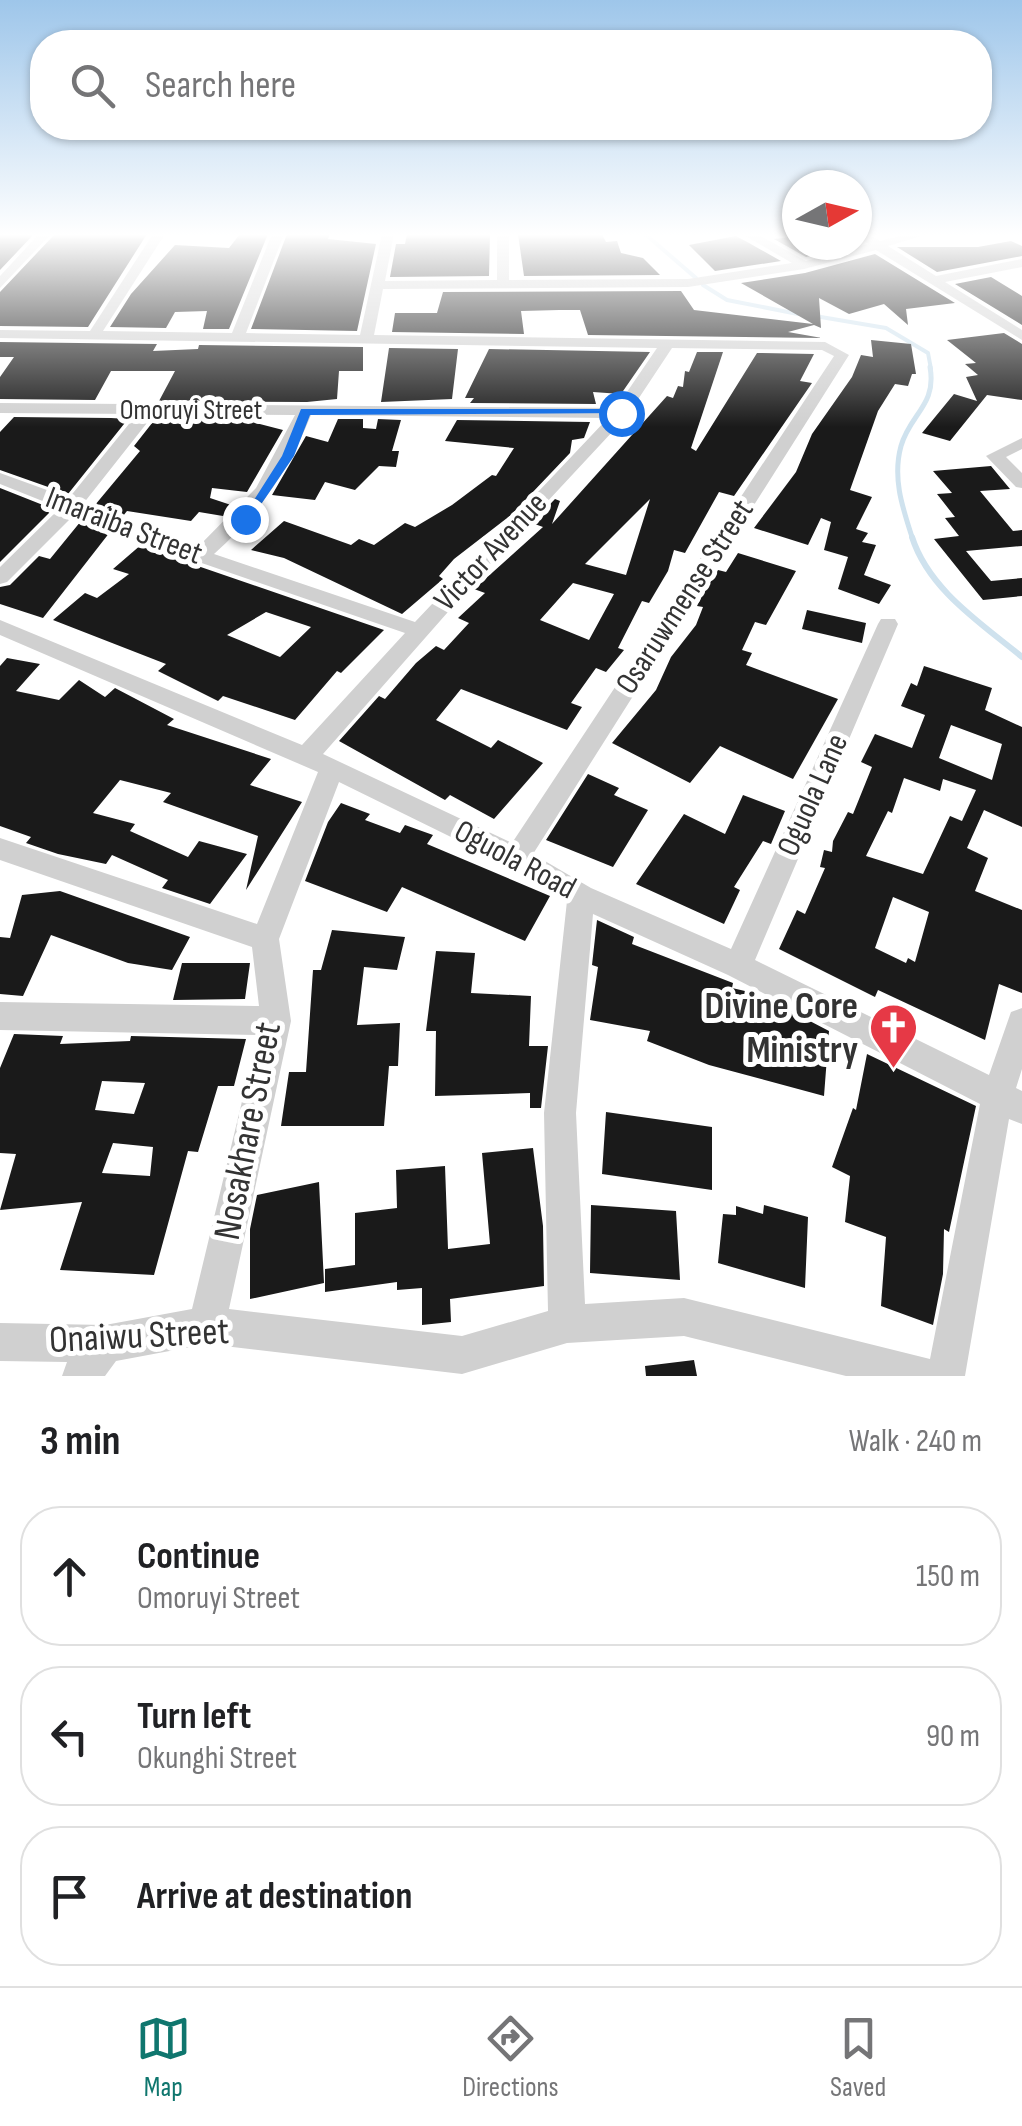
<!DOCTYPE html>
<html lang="en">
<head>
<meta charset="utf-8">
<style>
  :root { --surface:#fff; --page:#f2f2f2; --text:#202124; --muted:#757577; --line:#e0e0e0; --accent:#0f766e }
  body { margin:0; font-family:"Sofia Sans Condensed",sans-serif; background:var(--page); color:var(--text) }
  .compass { position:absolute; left:782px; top:170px; width:90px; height:90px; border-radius:50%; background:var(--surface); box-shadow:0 2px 8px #0004; rotate:82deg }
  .stop { position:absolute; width:30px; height:30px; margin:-22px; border:8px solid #1a73e8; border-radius:50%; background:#fff }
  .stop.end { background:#1a73e8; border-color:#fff; box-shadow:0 2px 10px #0008 }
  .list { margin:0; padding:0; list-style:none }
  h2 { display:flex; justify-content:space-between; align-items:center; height:130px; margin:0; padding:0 40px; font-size:42px }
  h2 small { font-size:32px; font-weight:400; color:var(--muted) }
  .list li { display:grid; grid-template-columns:65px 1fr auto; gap:30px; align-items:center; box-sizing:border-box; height:140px; margin:0 20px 20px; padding:0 20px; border:2px solid var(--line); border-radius:40px }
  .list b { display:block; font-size:38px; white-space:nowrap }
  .list p { margin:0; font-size:32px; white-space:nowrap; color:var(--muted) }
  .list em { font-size:32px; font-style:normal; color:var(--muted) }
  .icon { flex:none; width:55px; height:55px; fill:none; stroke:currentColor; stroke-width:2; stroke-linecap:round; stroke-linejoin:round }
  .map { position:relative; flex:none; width:1022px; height:1376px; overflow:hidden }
  .search { position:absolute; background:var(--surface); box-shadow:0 2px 8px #0004; left:30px; right:30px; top:30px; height:110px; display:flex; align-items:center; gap:25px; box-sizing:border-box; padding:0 35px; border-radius:40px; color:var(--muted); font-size:38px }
  .sheet { height:610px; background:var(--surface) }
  nav { display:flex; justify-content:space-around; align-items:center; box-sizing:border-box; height:140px; border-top:2px solid var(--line); background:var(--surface); font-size:28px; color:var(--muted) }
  nav a { display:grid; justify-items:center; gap:5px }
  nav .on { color:var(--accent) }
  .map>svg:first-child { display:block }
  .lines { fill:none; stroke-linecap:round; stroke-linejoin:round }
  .stream-far2 { stroke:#cfe2ee; stroke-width:4 }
  .stream-far1 { stroke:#cfe2ee; stroke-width:5 }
  .stream { stroke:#cfe2ee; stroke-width:6 }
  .building { fill:#1a1a1a; fill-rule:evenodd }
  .minor { fill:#d0d0d0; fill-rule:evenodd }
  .route { fill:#1a73e8 }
  .labels { text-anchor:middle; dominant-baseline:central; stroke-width:10; stroke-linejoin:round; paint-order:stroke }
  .far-street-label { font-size:28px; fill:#333; stroke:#fff }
  .street-label { font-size:32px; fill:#333; stroke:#fff }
  .near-poi-label { font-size:38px; font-weight:bold; fill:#333; stroke:#fff; text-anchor:end }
  .near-street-label { font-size:38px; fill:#333; stroke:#fff }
</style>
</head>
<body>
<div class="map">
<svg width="1022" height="1376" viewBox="0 0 1022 1376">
  <rect width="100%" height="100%" fill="#fff"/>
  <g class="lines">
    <path class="stream-far2" d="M645,234l51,44
      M703,285l24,15 71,14
      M815,316l71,12 42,25 3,16"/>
    <path class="stream-far1" d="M913,540c-10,-31 -21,-61 -12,-94 9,-32 36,-41 29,-79"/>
    <path class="stream" d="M912,537c17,53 69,86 110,120"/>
  </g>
  <path class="building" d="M0,234h34l-34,36z
    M55,234h92l-59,93 -88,-1v-34z
    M240,234h28l-39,95h-26l4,-18 -32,1 -9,16 -56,-1 21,-33 44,-49 54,3z
    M287,234h43l-2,5 48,5 -19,87 -106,-2z
    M407,234h83l-1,42 -99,1 6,-33h9z
    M518,234h84l4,8 11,-1 4,12 22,5 17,17 -136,1z
    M736,236l13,7 32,18 -66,10 -26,-26z
    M797,236v9h53l-44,12 -32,-18z
    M1011,241l11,5v10l-85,16 -40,-25h81z
    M875,254l80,49 -49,6 2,16 -24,-21 -35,10 -30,-16 2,30 -7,-3 -26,7 34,6 -234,-3 -8,-25h-21l-38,1 3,23 -132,-2 3,-19h42l6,-21 238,-1 13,19 119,14 -72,-41 64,-10z
    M991,277l31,19v29l-67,-41z
    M1004,333l18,11v56l-35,-5 -37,46 -28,-8 32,-39 23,7 -11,-24 12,-2 -13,-11 11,-1 -29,-23z
    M871,340l40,4 5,30h-4l-4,12 -13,-2 -17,27 -28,79 22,7 -16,32 12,4 -6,9 14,3 -12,30 27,10 -12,19 -41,-15 10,-32 -24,-7 7,-28 -10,-4 -13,27 -54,-17 42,-56 16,-38 40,-57 9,-22 12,2z
    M0,342l157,2 -4,7 45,-2 1,-4 164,2v24h-24l-2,28 -30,3 -148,-1 16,-30h-64l-16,29 -95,-1v-22l14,-20h-14z
    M389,348l69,1 -6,50 -71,3z
    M489,349l161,3 -29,42 -28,-2 3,12 -126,-1 4,-5h-9z
    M697,352h26l-32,96 5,3 61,-98 57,1 -14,27 12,2 -78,113 -15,-4 -34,61 -11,-3 -6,21 -19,32 -7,-2 -24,47 6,2 -18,22 -10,-4 -25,35 11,4 -15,23 -106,-41 -25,31 55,28 7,-8 45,23 -49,56 -44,-24 -5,5 -106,-59 40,-45 6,3 31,-36 20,-17 8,4 25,-27 -11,-5 27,-25 -11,-4 69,-62 -11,-4 23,-24 5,2 -8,23 115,-128 6,2 5,-12 5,1 2,-16 4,1zM650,499l-24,76 -41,-11zM573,583l41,11 -25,46 -49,-20z
    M14,417l97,1 17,1 -60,75 -68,-24v-38z
    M156,418h81l46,12 -36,62 -35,-4 -2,10 24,8 -11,10 -24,-4 -8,9 -64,-10 -4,5 -28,-11 45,-54 -6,-5z
    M338,419h25v9l13,1 2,-10 23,1 -9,31h7l-3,16 -17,-1 -24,24 -30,-8 -10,18 -43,-5 34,-59 22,6z
    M457,420l133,2 -6,16 -12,2 -2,13 -59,62 -57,44 -15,17 4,3 -41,35 -118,-56 -33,-8 33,-29 67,24 8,-6 15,6 31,-22 10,4 37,-22 40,-30 4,1 18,-28 -69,-7z
    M991,466l19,23 -30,2 33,40 9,-1v16l-56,5 25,30 31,-3v18l-39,4 -49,-61 25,-3 -14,-18 10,-1 -18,-23 15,-1 -19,-22z
    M0,488l53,21 -53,53z
    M81,521l29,11 -67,86 -43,-14v-17l10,-2 29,-29 11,3z
    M142,544l50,20 192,66 -43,43 -4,-2 -42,49 -72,-24 -5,5 -60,-30 8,-7 -113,-44 32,-27 12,5 32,-24 -16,-5zM266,612l45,15 -31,30 -53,-22z
    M738,553l58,18 -30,54 -11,-3 -13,28 10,3 -6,12 92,34 -45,80 -73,-33 -30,37 -78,-40 44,-53 15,-33 25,-32 7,-18 -6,-1 8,-16 13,-20 8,2z
    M807,610l59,13 -4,20 -60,-14z
    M7,658l33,6 -24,27 43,9 20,-20 26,17 10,-9 59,31 -7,6 104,34 -21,26 52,17 -56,88 12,-54 -95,-34 8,-9 -51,-13 -27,33 42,11 -5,7 58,26 11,-16 48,13 -37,50 -48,-16 6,-8 -56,-25 -6,9 -48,-10 -32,-11 5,-6 -31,-11v-160z
    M924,666l68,22 -7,22 37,17v100l-38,-17 -17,38 21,10 -13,33 47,19v83l-23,-9 -14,56 -107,-50 -3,7 -96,-48 18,-39 8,4 20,-46 -5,-1 4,-17 8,2 1,-11 15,-29 5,2 19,-47 -11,-5 14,-28 37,14 13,-33 -24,-9 10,-23 6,3zM951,725l51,19 -10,36 -53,-22zM904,778l36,13 3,-12 33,11 -14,31 -12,-5 -27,58 -57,-18 22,-45 4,2zM893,897l36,15 -14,50 -7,-4 -2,5 -31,-15z
    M588,774l31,14 -5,7 34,15 -35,57 -67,-27z
    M743,795l42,16 -14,33 -8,-3 -29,46 6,3 -16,34 -88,-40 48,-70 41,20z
    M341,803l29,11 -5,6 35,13 5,-8 28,10 -6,9 123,52 -25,45 -123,-54 -15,25 -82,-31 23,-59z
    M60,891l130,46 -18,33 -44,-7 -77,-28 -28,61 -23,-2v-57l10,1 12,-43z
    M597,920l37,17 -2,7 101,39 -1,5 26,6 71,37 -5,65 -115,-31 -62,-24 3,-10 -60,-11 8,-53 -6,-2z
    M332,930l73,7 -8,33 -33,-3 -7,58 43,-2 -2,43h-9l-5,60h-103l8,-54h17l7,-102h8z
    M436,951l39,2 -4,40 60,3 -2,50h19l-7,62h-11v-15l-95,3 1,-65h-10z
    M182,963h68l-5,36 -72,1z
    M14,1034l49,2 -3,8 70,-3 1,-5 115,3 -12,47h-16l-20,66 -10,-1 -34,124 -94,-5 22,-68 -82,8 16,-56 -16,-1v-85zM102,1081l43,2 -11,31 -39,-4zM113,1143l40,4 -3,29 -48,-3z
    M867,1054l109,52 -27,126 -5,-3 -1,45 -10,51 -52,-19 5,-69 -41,-15 5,-46 -18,-9 21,-59 3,2z
    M606,1112l106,15v63l-110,-16z
    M533,1148l10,78 1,60 -94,13 1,23 -29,3v-37l-25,2v-8l-72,10v-23l30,-4v-52l42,-5 -1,-38 49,-4 3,83 42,-5 -8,-91z
    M319,1182l5,101 -74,16v-70l7,-34z
    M591,1205l85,6 4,69 -90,-7z
    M764,1205l44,12 -3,71 -87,-25 5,-49 13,1v-9l27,8z
    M694,1360l3,16h-51l-1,-10z"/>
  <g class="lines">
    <path class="minor" d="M39,234h12l-51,54v-12z
      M153,234h12l-62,97 129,2 40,-99h12l-38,99 114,2 22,-101h12l-9,47 112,-1v-46h12v46l179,-1 104,-16 -50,-29h15l49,27 62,-17 -11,-10h11l12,7 28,-7h19l-39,12 48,30 86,-17v8l-77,15 77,48v10l-146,-90 -72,19 -116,18 -305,2 -9,46 451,7 24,13 -316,499 58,34 140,61 147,-325 3,-5h14l3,5 -143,336 234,115 22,-63 11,-4v61l-6,19 6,3v33l-13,-5 -44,257h-119l-162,-40 -117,7 -105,31 -255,-30 -91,17 -11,15h-43l5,-14 -67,-1v-38l105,2 87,-16 66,-274 -258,-5v-28l259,4 -7,-59 -252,-87v-22l257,86 61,-152 -318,-137v-15l302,125 103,-112 -212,-73 -118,-46 -68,68 -7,2v-17l60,-59 -60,-24v-11l69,25 68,-84 -137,-1v-10l616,5 41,-60 -657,-10v-8l90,1zM672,348l150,2 12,6 -322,487 -189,-89 183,-208 121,-130zM154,414l141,1 -39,73 -59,60 -114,-44zM311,415l297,3 -193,204 -201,-68c44,-39 75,-84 97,-139zM339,782l169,83 59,36 -23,212 4,198 -86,25 -233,-27 62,-288 -12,-82zM593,914l135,61 252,129 -50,255 -246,-61 -99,6 -9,-191z
      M1022,438v11l-16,8 16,16v15l-6,-1 -30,-31z"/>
  </g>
  <linearGradient id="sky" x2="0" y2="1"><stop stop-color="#9ec6ea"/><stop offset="0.55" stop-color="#fff"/><stop offset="1" stop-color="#fff" stop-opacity="0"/></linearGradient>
  <rect width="1022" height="427" fill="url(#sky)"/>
  <path class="route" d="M301,409h320l6,4 -317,2 -16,41 -45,66h-9l42,-66z"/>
  <defs>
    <symbol id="church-pin" viewBox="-11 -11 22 30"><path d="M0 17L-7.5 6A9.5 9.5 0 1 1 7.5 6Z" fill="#e63946" stroke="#fff"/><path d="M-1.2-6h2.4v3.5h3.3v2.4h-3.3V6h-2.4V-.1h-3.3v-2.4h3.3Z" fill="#fff"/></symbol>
  </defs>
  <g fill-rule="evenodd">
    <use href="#church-pin" x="866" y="1000" width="55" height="75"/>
  </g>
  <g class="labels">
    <g class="far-street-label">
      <text x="191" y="410">Omoruyi Street</text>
    </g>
    <g class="street-label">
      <text transform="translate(124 526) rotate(21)">Imaraiba Street</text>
      <text transform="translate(491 552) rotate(-47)">Victor Avenue</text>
      <text transform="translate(685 597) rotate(-57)">Osaruwmense Street</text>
      <text transform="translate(813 795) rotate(-66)">Oguola Lane</text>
      <text transform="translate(515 860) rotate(28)">Oguola Road</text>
    </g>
    <g class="near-poi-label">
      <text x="858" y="1006">Divine Core<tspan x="858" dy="44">Ministry</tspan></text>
    </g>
    <g class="near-street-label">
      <text transform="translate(248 1131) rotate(-79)">Nosakhare Street</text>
      <text transform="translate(139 1336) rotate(-3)">Onaiwu Street</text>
    </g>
  </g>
</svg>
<svg class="compass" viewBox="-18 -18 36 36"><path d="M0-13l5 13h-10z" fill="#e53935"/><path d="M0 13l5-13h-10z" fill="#757577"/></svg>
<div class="stop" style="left:621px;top:413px"></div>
<div class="stop end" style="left:245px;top:519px"></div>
<div class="search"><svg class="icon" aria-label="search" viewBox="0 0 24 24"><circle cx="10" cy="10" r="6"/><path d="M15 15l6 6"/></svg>Search here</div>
</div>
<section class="sheet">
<h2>3 min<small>Walk · 240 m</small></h2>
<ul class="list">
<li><svg class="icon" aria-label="ahead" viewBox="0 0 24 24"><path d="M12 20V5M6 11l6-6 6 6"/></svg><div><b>Continue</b><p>Omoruyi Street</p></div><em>150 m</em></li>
<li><svg class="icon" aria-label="left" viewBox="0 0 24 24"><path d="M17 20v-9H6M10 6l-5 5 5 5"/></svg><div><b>Turn left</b><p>Okunghi Street</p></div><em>90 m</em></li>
<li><svg class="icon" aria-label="arrive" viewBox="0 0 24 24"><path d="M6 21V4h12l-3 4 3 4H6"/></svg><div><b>Arrive at destination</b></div></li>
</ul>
</section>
<nav>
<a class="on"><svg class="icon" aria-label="map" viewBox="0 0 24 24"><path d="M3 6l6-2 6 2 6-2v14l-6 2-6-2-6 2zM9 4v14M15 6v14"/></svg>Map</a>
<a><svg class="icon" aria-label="directions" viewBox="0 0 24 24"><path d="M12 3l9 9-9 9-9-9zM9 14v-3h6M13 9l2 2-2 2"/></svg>Directions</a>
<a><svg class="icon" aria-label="saved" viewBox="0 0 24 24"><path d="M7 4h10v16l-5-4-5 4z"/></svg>Saved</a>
</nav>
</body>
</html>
